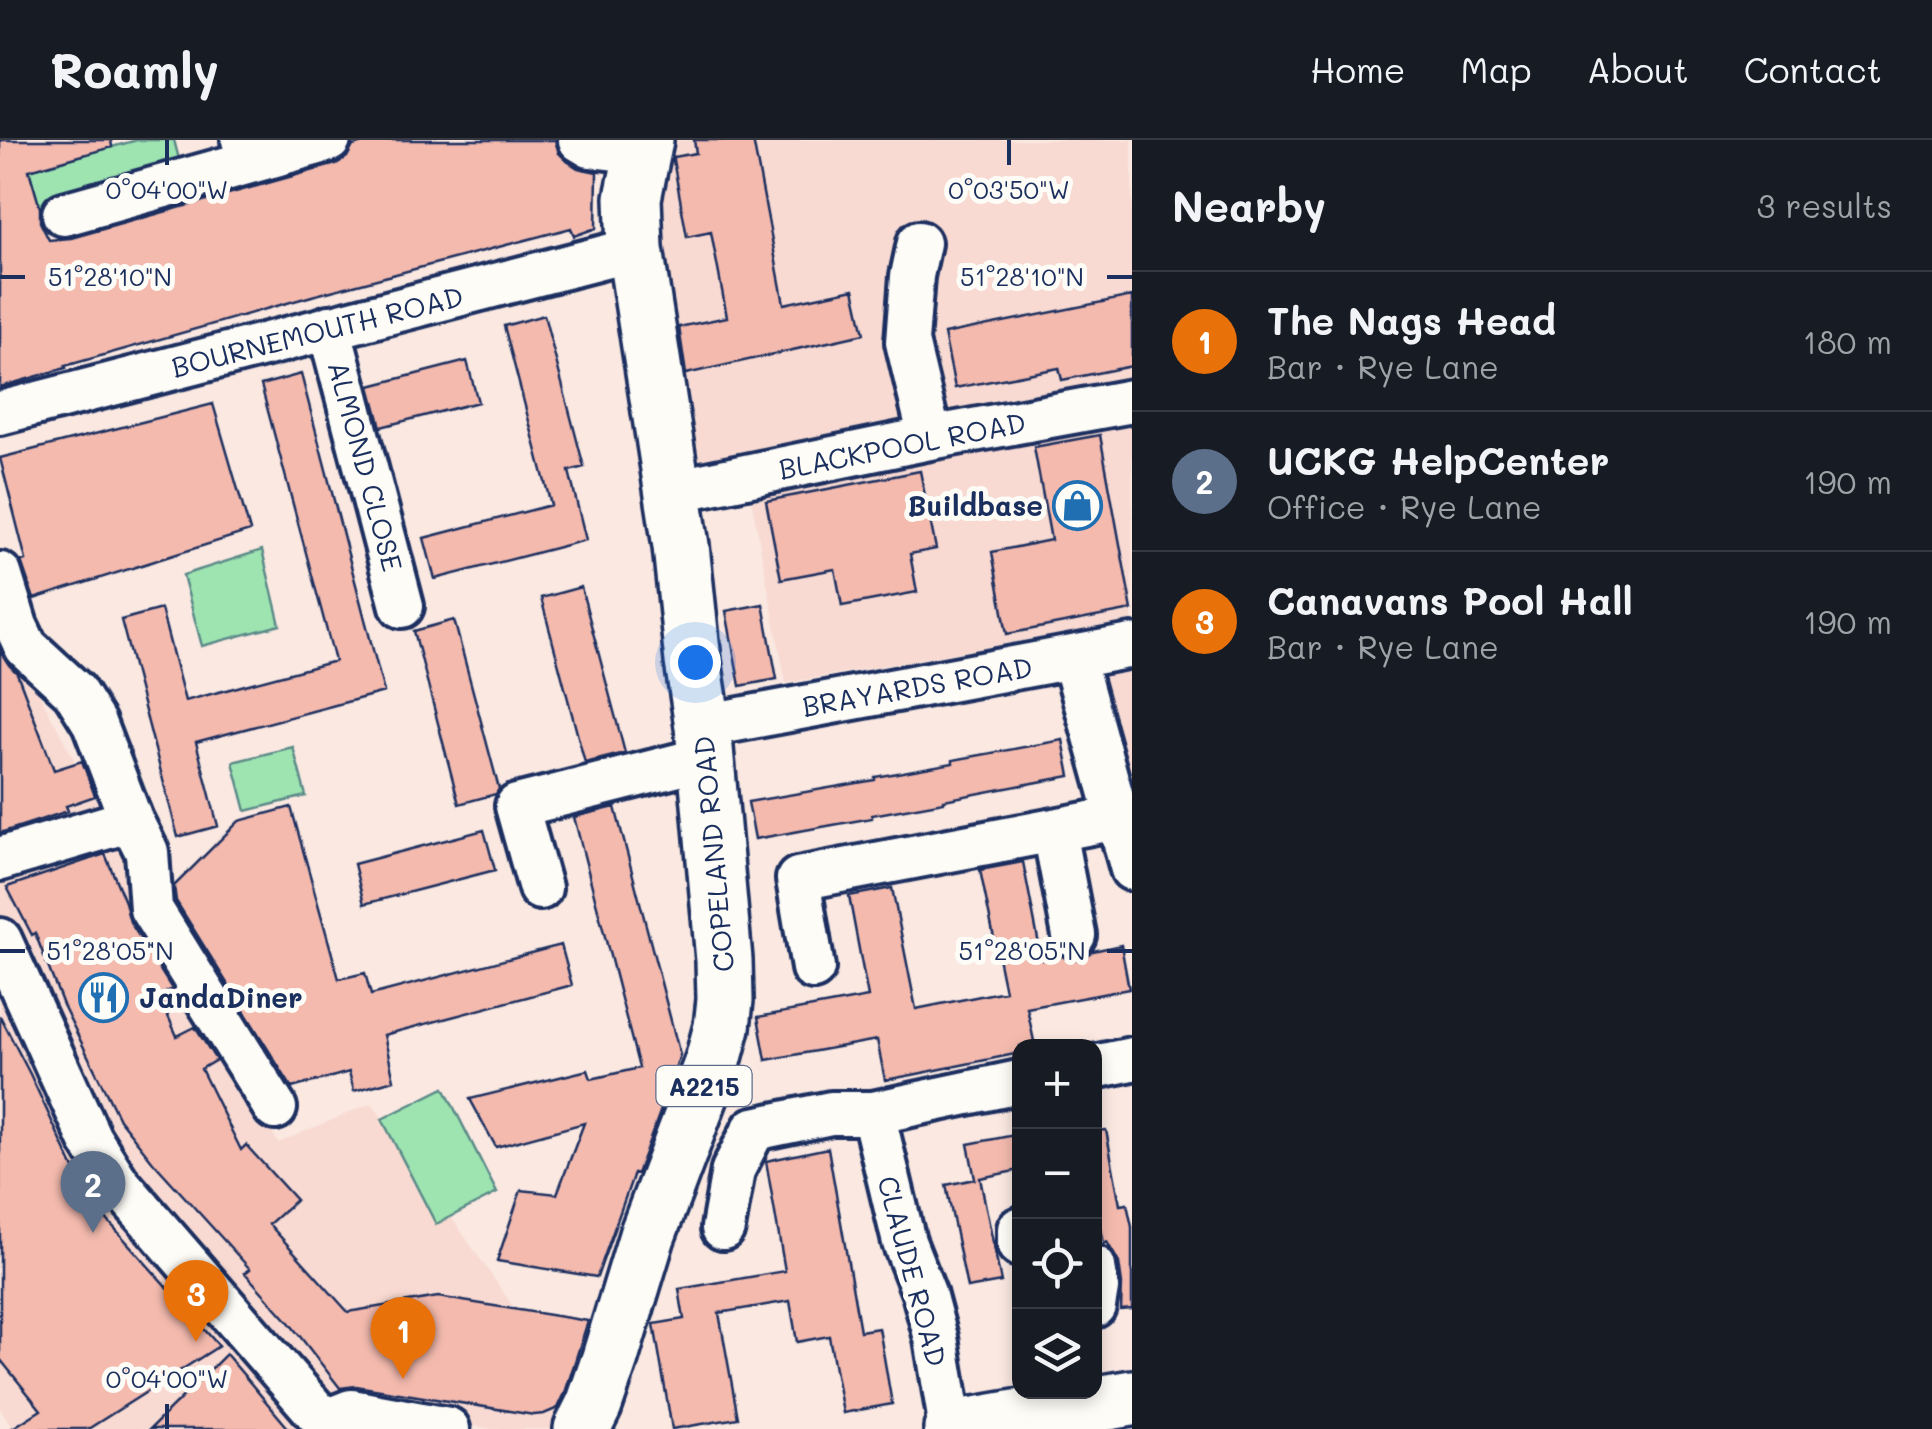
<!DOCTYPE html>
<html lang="en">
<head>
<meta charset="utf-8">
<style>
  :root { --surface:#171b24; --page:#242831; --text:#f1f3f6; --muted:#9ea1a6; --line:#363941; --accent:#0f766e }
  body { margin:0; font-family:Mali,sans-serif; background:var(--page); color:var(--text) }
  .controls { position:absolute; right:30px; bottom:30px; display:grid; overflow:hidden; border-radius:20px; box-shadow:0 5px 15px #0003 }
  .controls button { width:90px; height:90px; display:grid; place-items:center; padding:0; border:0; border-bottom:2px solid var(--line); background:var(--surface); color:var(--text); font:50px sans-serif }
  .you { position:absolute; left:695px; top:522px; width:35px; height:35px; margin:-25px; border:8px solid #fff; border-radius:50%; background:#1a73e8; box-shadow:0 0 0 15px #1a73e833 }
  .badge { display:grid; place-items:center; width:65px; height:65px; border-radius:50%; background:var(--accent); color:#fff; font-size:32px; font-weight:700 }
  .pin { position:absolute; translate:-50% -82px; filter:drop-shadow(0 2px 5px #0008) }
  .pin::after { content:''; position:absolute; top:52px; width:35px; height:30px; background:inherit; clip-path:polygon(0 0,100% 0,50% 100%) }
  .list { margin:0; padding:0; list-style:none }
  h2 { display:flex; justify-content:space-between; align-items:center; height:130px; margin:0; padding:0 40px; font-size:42px }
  h2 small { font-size:32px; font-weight:400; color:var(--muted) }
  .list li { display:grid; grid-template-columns:65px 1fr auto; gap:30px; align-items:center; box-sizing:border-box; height:140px; padding:0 40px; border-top:2px solid var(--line) }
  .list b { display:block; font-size:38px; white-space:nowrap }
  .list p { margin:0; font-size:32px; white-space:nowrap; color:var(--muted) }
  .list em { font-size:32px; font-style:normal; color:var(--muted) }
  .icon { flex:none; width:55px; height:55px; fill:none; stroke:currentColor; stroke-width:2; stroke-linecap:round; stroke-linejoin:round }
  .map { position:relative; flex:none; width:1132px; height:1289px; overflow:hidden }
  header { display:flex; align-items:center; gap:60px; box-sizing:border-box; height:140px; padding:0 50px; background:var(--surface); border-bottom:2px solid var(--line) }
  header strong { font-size:48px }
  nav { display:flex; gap:55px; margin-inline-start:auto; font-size:35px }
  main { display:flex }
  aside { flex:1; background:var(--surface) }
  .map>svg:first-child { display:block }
  .built { fill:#f8dad2 }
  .green { fill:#9ee4b1; stroke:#5c8a88; stroke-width:2.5 }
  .building { fill:#f4baae; stroke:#1b2f5e; stroke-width:2.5 }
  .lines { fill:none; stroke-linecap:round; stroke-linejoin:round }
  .minor-casing { stroke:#1b2f5e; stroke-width:50 }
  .major-casing { stroke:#1b2f5e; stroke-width:62 }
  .minor { stroke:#fdfcf7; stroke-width:42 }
  .major { stroke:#fdfcf7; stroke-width:55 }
  .ticks { fill:none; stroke:#1b2f5e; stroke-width:4 }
  .labels { text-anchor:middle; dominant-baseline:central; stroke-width:10; stroke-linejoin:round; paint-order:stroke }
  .shield { fill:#fdfcf7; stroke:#5f6c8c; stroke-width:2.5 }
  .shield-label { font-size:25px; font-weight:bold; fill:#1b2f5e }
  .street-label { font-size:28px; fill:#1b2f5e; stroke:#fdfcf7 }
  .poi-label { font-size:28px; font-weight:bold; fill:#1b2f5e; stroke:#fdfcf7; text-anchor:end }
  .ticks-label { font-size:25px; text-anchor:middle; fill:#1b2f5e; stroke:#fdfcf7; stroke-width:10; stroke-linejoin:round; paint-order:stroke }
</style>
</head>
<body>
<header>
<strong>Roamly</strong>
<nav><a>Home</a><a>Map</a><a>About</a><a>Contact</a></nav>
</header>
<main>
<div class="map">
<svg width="1132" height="1289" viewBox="0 0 1132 1289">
  <rect width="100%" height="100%" fill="#fae8e1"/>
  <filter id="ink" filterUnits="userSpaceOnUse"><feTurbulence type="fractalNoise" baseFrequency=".01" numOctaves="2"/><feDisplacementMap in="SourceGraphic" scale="20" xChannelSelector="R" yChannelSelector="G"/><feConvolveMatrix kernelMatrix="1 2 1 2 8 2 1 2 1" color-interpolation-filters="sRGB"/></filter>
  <g filter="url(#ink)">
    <path class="built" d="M645,0h487v481l-346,62 -39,-207 -74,15z
      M0,480l278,523 94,-40 206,297 -18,29h-68l-134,-23 -53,23h-291l-14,-20z
      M1132,530v132l-32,-125z"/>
    <path class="green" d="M137,0h37l7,27 -142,40 -10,-37z
      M262,410l18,75 -78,21 -19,-71z
      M293,607l13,49 -60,15 -13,-49z
      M444,948l53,105 -61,31 -54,-105z"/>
    <path class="building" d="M0,0h111l1,7 -83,23 11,38v14l9,18 22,-2 265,-74 11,-7 6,-11 18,-6h184l4,13 8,8 11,7 19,4 -1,56 -22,8 -3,-8 -259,68 -247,70 1,2 -66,19z
      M694,0h59l31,164 70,-15 10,45 -178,40 -7,-47 48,-10 -16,-85 -24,5 -14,-77v-3l23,-4z
      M1132,156v70l-70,14 -3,-12 -104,20 -11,-54z
      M544,175l40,152 -15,4 17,69 -151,39 -11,-41 127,-33 -47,-179z
      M467,221l11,41 -97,25 -11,-41z
      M301,234l83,318 -188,50 22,84 -40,11 -57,-217 40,-11 24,92 150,-40 -74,-276z
      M213,264l37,127 -216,68 -13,-38 5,-1 -26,-102z
      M1100,295l32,175 -125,24 -15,-82 59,-12 -17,-93z
      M920,331l16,78 -26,5 7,38 -75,14 -7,-37 -54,10 -15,-78z
      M581,447l44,166 -40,10 -44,-165z
      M763,464l14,75 -37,7 -14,-75z
      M454,480l45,169 -3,5 -37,10 -45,-173z
      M0,511l9,14 8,8 37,97 28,-9 13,35 -29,10 2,5 -68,22z
      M1063,600l7,36 -126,24v2l-72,13v3l-117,21 -7,-37 127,-22v-3l78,-14v-3z
      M291,667l48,172 26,-6 6,22 190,-50 11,40 -188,50 10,45 -40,11 -5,-19 -57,16 -116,-187 -2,-15 65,-65z
      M615,667l65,248 -21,60 -22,59 -3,-1 -37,104 -100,-16 24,-71 36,4 27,-71 -88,24 -26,-48 118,-29 3,9 48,-11 -65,-251z
      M484,690l11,40 -131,34 -10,-40z
      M105,714l20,48 5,20 42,67 -13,7 18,40 18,-9 21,33 -15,9 40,81 5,-5 50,55 -27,24 79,88 90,-15 150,24 -23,72 -7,15 -14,6 -10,1 -178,-29 -16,2 -52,-67 -43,-48 5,-4 -97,-107 -34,-43 -56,-114 -28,-72 -3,2 -25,-48z
      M1023,722l19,98 20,-4 5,3h13l13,-8 28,-6 8,44 -102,19 8,38h-15v7l-108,22 -27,5 -8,-40 -111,20 -8,-43 110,-20 -19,-101 43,-8 24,121 89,-18 -25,-121z
      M0,876l30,58 57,123 132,149 -131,83h-77l30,-19 -41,-51z
      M1106,990l14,75 7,-1 5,23v82l-11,1 1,-26 -3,-21 -12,-21 -3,1 -7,-34 -3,1v-79z
      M1020,994v36l-40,8 21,104 -34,6 -21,-103 29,-6 -7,-35z
      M828,1008l32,183 19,-3 13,76 -49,9 -14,-77 -32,6 -7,-41 -71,12 19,105 -66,11 -18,-105 30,-5 -5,-30 106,-18 -19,-110z
      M226,1214l63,75h-139z"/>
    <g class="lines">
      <defs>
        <path id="minor" d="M243,0l7,22 79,-22
          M580,0l10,6 52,6
          M64,74l186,-52
          M919,103l-7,33 -5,66 23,96
          M329,187l73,279
          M0,273l635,-164
          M673,351l257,-53 202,-37
          M0,434l16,52 10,21 48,44 20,32 37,97 16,32 4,57 124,199
          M1073,517l59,212
          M703,586l429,-80
          M1054,691l20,104
          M0,719l131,-39
          M540,748l-23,-82 189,-48
          M0,800l90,199 27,43 214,247
          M813,828l-15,-89 319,-61
          M1094,927l38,-8
          M873,973l31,129 20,51 12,45 15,91
          M723,1088l10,-58 21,-41 77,-16h42l146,-31
          M1019,1089v16
          M1094,1127l3,21 -3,18
          M326,1281l25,-10 97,18"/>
        <path id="major" d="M582,1289l12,-24 16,-47 37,-122 66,-175 9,-34 3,-27 -1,-40 -21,-234 -10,-65 -12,-115 -46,-297 -2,-51 12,-58
          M952,1289l180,-31"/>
      </defs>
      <use href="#minor" class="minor-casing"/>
      <use href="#major" class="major-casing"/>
      <use href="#minor" class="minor"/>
      <use href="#major" class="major"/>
    </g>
  </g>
  <path class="ticks" d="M167,0v25M1009,0v25M0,137h25M1107,137h25M0,811h25M1107,811h25M167,1264v25"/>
  <defs>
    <symbol id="shop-ring" viewBox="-11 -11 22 22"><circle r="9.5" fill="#fdfcf7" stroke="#1f6fb2" stroke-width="1.5"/><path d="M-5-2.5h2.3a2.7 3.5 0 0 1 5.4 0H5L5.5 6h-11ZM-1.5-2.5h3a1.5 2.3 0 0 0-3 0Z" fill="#1f6fb2"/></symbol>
    <symbol id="restaurant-ring" viewBox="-11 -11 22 22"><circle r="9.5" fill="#fdfcf7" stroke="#1f6fb2" stroke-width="1.5"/><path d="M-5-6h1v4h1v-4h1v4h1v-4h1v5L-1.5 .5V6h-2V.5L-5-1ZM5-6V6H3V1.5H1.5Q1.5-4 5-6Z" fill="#1f6fb2"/></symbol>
  </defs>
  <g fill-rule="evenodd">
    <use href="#shop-ring" x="1050" y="338" width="55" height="55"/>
    <use href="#restaurant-ring" x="76" y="830" width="55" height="55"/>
  </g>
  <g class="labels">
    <rect class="shield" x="656.5" y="926" width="95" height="40" rx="8"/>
    <g class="shield-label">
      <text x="704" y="946">A2215</text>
    </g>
    <g class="street-label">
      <text transform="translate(317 191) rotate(-14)">BOURNEMOUTH ROAD</text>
      <text transform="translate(902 305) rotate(-11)">BLACKPOOL ROAD</text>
      <text transform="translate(366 326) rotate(75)">ALMOND CLOSE</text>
      <text transform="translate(917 546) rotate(-10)">BRAYARDS ROAD</text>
      <text transform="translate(713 714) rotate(-95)">COPELAND ROAD</text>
      <text transform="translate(913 1131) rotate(75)">CLAUDE ROAD</text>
    </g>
    <g class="poi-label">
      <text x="1043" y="365">Buildbase</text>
      <text x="139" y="857" text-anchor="start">JandaDiner</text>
    </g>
  </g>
  <g class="ticks-label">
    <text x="167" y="59">0°04'00"W</text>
    <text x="1009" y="59">0°03'50"W</text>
    <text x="110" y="146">51°28'10"N</text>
    <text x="1022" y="146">51°28'10"N</text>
    <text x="110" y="820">51°28'05"N</text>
    <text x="1022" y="820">51°28'05"N</text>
    <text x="167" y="1248">0°04'00"W</text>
  </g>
</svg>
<div class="controls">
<button>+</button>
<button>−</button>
<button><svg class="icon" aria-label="locate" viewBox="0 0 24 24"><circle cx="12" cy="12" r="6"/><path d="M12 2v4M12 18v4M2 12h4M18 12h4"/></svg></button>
<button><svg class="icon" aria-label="layers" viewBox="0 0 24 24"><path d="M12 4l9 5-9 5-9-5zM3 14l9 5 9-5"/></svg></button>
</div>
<div class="you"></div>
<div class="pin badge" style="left:403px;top:1239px;background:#e8710a">1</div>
<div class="pin badge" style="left:93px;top:1093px;background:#5c6f8a">2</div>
<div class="pin badge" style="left:196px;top:1202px;background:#e8710a">3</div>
</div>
<aside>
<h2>Nearby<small>3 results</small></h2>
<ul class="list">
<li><span class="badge" style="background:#e8710a">1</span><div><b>The Nags Head</b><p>Bar · Rye Lane</p></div><em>180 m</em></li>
<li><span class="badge" style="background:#5c6f8a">2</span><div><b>UCKG HelpCenter</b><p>Office · Rye Lane</p></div><em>190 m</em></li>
<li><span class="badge" style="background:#e8710a">3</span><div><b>Canavans Pool Hall</b><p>Bar · Rye Lane</p></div><em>190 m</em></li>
</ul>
</aside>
</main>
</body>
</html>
